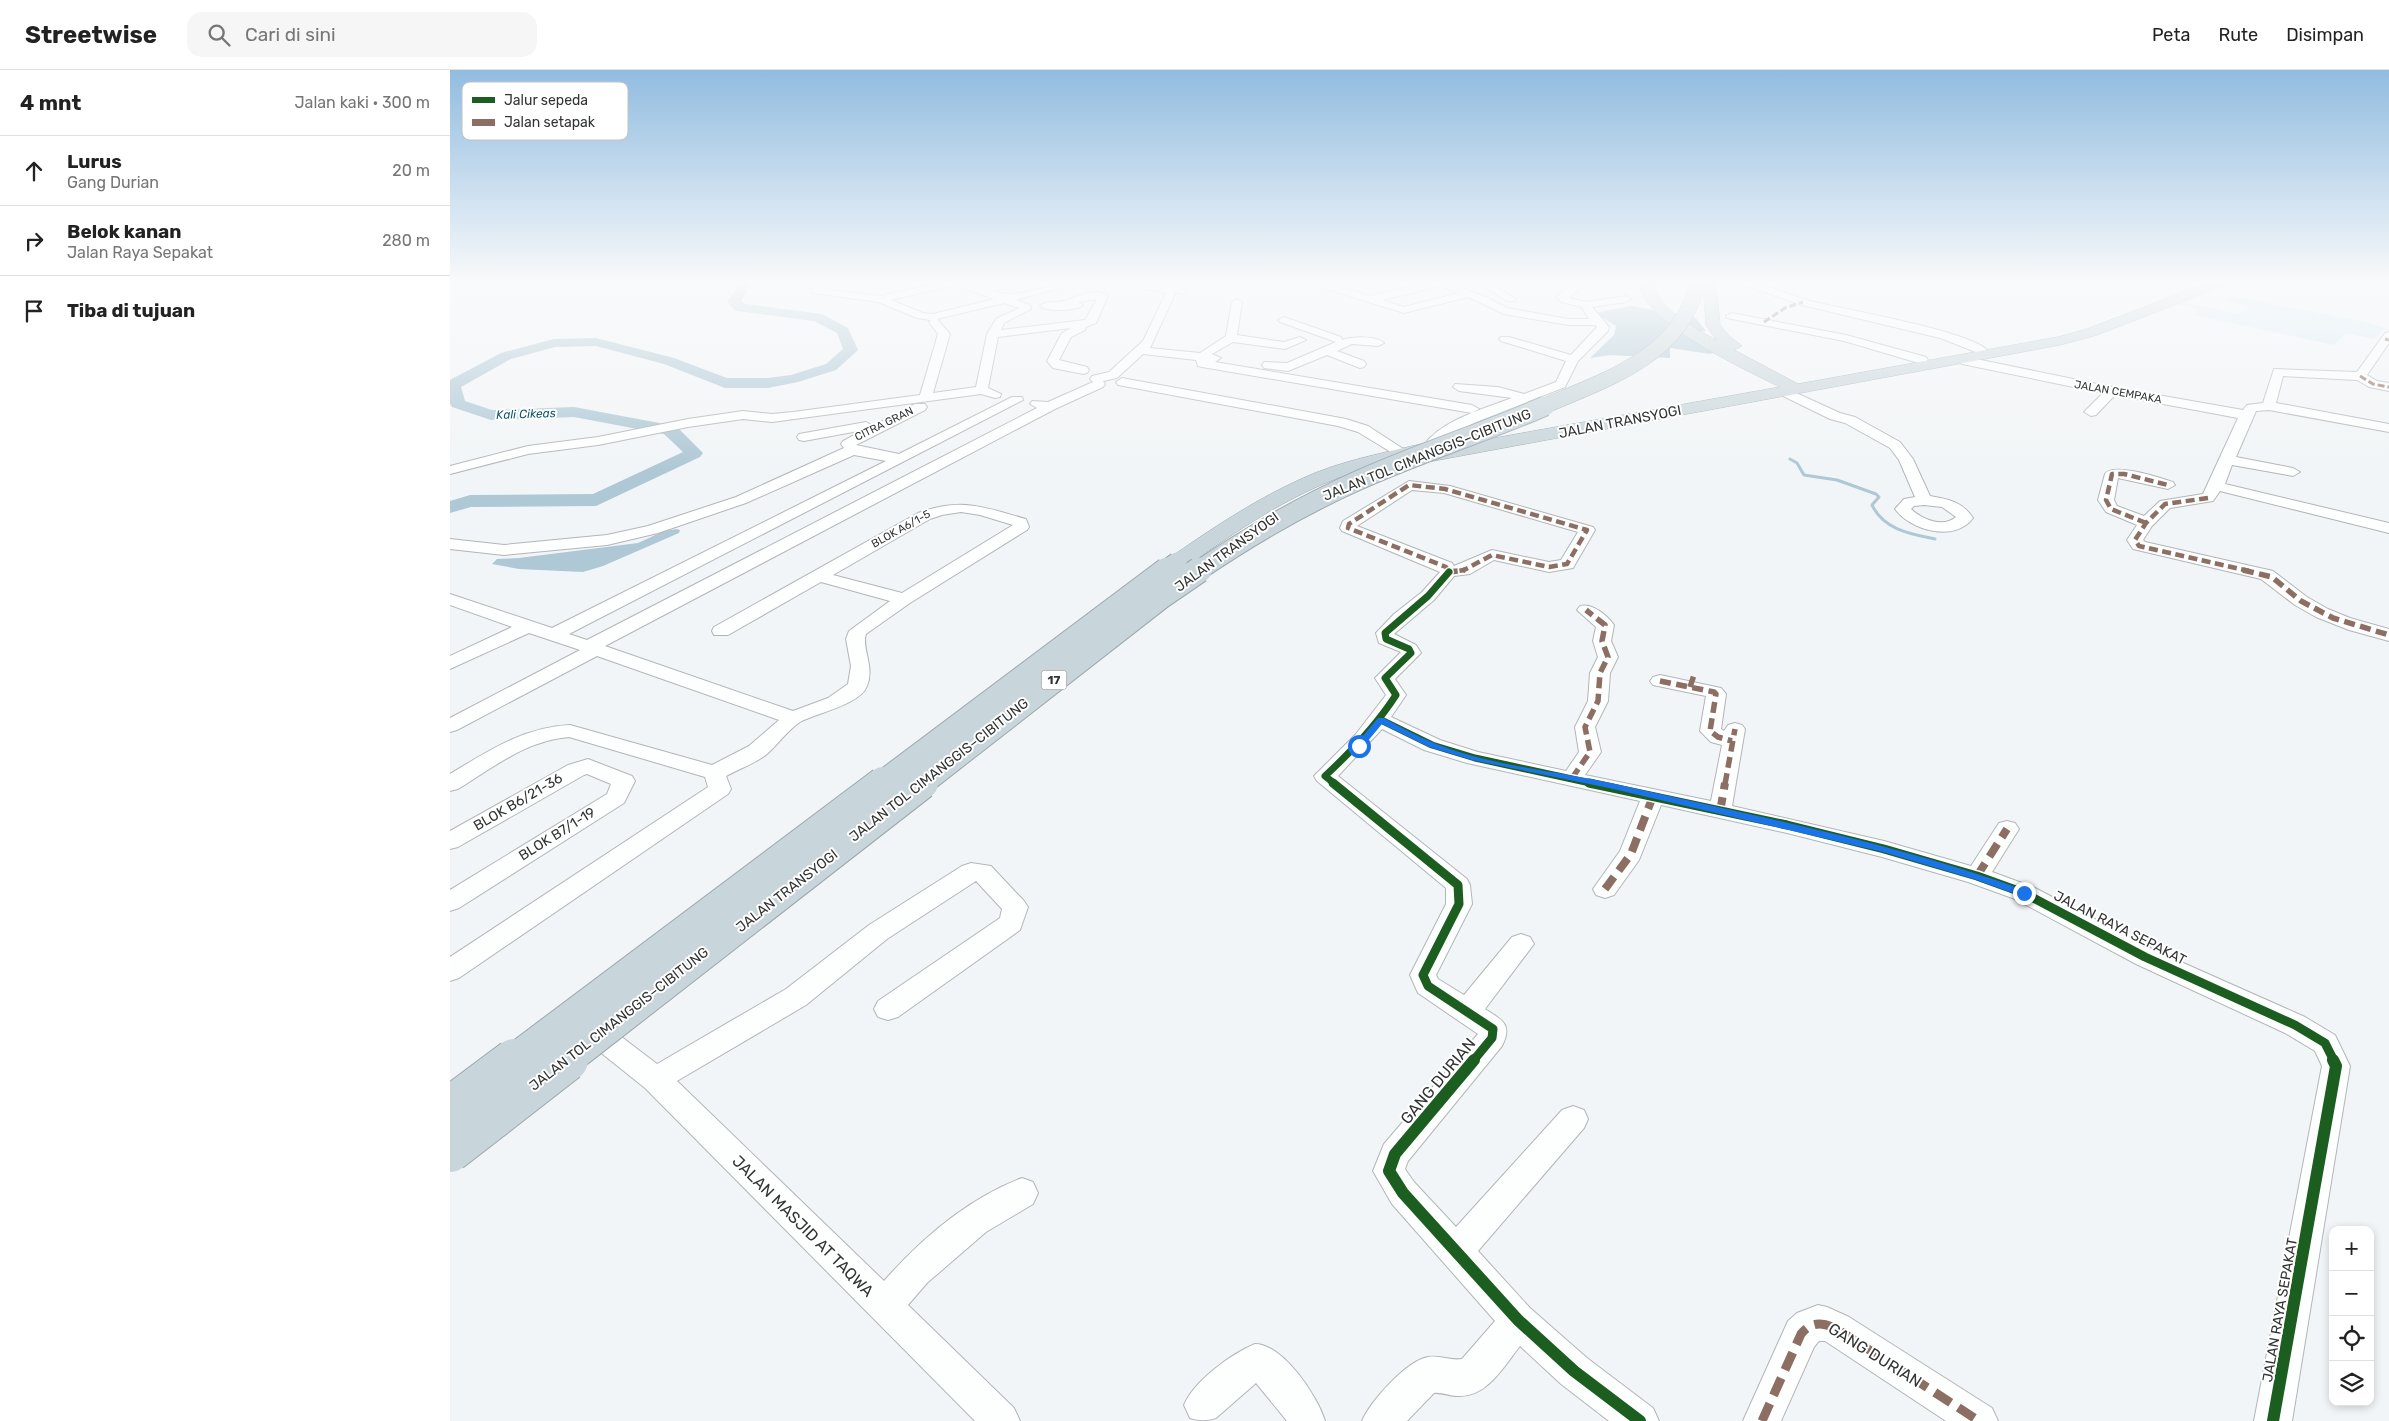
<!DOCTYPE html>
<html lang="id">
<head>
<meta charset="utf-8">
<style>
  :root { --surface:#fff; --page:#f6f6f6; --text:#222; --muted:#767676; --line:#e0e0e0 }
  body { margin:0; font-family:Rubik,sans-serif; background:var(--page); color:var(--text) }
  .controls { position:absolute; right:15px; bottom:15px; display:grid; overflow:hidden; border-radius:10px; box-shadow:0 2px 8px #0003 }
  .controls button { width:45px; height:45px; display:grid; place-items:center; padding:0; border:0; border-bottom:1px solid var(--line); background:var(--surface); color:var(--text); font:25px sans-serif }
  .stop { position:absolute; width:15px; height:15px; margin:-11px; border:4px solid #1a73e8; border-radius:50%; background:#fff }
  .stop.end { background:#1a73e8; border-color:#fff; box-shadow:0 1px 5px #0008 }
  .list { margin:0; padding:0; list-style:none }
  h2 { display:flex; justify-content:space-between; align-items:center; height:65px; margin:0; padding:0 20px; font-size:21px }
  h2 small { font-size:16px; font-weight:400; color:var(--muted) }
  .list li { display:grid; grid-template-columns:32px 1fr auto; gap:15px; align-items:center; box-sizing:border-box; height:70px; padding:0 20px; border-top:1px solid var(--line) }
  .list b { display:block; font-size:19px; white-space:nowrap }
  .list p { margin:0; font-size:16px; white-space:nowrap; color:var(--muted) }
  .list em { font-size:16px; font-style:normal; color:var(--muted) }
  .icon { flex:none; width:28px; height:28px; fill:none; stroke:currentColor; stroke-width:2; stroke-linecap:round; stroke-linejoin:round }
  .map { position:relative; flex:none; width:1939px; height:1351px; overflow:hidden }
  header { display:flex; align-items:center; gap:30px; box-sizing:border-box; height:70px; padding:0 25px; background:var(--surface); border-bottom:1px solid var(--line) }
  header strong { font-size:24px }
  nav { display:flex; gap:28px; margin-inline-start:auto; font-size:18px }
  .search { width:350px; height:45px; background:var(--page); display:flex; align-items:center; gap:12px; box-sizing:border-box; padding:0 18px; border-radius:15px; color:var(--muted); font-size:19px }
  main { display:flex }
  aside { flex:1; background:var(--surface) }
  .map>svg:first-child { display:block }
  .green { fill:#d8ecf5 }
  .water { fill:#aec8d5 }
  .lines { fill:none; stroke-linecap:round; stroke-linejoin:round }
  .stream { stroke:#aec8d5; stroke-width:3 }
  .river { fill:#aec8d5; fill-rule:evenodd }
  .minor-casing { stroke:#b3b5b7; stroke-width:2 }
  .highway-casing { stroke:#9ba9af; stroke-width:1 }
  .minor { fill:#fdfefe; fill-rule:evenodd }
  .highway { fill:#c8d5da; fill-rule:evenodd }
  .highway-bridge-far4-casing { stroke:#9ba9af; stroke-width:16; stroke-linecap:butt }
  .highway-bridge-far3-casing { stroke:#9ba9af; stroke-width:21; stroke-linecap:butt }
  .highway-bridge-far2-casing { stroke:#9ba9af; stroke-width:27; stroke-linecap:butt }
  .highway-bridge-far1-casing { stroke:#9ba9af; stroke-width:34; stroke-linecap:butt }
  .highway-bridge-casing { stroke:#9ba9af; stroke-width:44; stroke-linecap:butt }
  .highway-bridge-far4 { stroke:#c8d5da; stroke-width:15 }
  .highway-bridge-far3 { stroke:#c8d5da; stroke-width:19 }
  .highway-bridge-far2 { stroke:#c8d5da; stroke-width:25 }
  .highway-bridge-far1 { stroke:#c8d5da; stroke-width:32 }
  .highway-bridge { stroke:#c8d5da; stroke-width:42 }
  .quiet-far4 { stroke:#8d6e63; stroke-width:3; stroke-dasharray:7 3; stroke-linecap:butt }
  .quiet-far3 { stroke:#8d6e63; stroke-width:4.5; stroke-dasharray:9 4.5; stroke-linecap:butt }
  .quiet-far2 { stroke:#8d6e63; stroke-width:5.5; stroke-dasharray:11 5.5; stroke-linecap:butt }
  .quiet-far1 { stroke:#8d6e63; stroke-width:8; stroke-dasharray:15 8; stroke-linecap:butt }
  .quiet { stroke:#8d6e63; stroke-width:9; stroke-dasharray:19 9; stroke-linecap:butt }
  .cycleway-far2-casing { stroke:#fff; stroke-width:10 }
  .cycleway-far1-casing { stroke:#fff; stroke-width:12 }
  .cycleway-casing { stroke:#fff; stroke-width:15 }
  .cycleway-far2 { stroke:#1b5e20; stroke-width:7 }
  .cycleway-far1 { stroke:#1b5e20; stroke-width:9 }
  .cycleway { stroke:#1b5e20; stroke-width:12 }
  .route { fill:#1a73e8 }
  .labels { text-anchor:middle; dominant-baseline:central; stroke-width:4; stroke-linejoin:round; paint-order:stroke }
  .far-street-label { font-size:11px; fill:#333535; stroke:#fff }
  .far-water-label { font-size:12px; font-style:italic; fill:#0f556f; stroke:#fff }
  .shield { fill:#fff; stroke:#707272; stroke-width:1 }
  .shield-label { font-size:12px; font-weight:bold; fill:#333535 }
  .street-label { font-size:14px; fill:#333535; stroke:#fff }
  .near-street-label { font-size:16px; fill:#333535; stroke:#fff }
  .key { fill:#fff; stroke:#c2c2c2; stroke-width:1 }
  .key-label { font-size:14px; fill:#333535 }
</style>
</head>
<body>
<header>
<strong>Streetwise</strong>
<div class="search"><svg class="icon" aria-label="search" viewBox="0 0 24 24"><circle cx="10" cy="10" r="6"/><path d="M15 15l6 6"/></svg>Cari di sini</div>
<nav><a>Peta</a><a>Rute</a><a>Disimpan</a></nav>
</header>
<main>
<aside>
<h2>4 mnt<small>Jalan kaki · 300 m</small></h2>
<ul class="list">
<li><svg class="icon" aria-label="ahead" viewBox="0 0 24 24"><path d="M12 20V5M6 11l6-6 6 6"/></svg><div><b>Lurus</b><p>Gang Durian</p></div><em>20 m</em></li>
<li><svg class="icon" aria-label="right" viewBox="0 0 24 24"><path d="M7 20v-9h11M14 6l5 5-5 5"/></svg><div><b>Belok kanan</b><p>Jalan Raya Sepakat</p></div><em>280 m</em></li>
<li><svg class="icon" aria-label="arrive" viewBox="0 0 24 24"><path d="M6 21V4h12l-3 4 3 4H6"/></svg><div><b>Tiba di tujuan</b></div></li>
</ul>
</aside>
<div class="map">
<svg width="1939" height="1351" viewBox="0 0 1939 1351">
  <rect width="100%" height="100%" fill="#f2f5f7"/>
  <path class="green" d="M1781,226l135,26 23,7 -5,1 -10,9 -28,-6 -12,12 -140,-30 5,-6 -22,-5 5,-2 56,12 12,-7 -28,-7z"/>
  <path class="water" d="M1181,236l64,11 11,14 -21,2 31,19 -6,2 -40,-6v10l-60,-3 -20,3 24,-23 2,-9 -18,-11 1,-3z
    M227,459l3,1 -1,3 -76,33 -20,6 -64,-3 -27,-5 5,-5 22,-1 119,-15 26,-12z"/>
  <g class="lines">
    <path class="stream" d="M1340,389l7,4 7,12 33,5 39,14 3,3 -7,8c12,25 39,29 63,34"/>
    <path class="river" d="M291,211h12l-12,20 4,3 77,10 26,14 10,22 -22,20 -38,12 -30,6h-43l-61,-24 -68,-18 -41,1 -44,12 -50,28 4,14 27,9 82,-3 96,18 6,1 27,27 -3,4 -104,49 -125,1 -21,6v-12l20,-6 123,-1 90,-42 -19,-18 -90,-17 -83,3 -39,-13 -2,-3v-24l51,-27 53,-14 42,-1 78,20 53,20h41l23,-3 35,-11 17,-15 -6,-16 -23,-12 -78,-10 -9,-9z"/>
    <defs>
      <path id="minor" d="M370,211h10l-6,8 56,7 67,-15h18l18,6 25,-6h16l-1,2 -30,8c28,11 61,-12 91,-10l-68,19 14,5 1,4 -27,14 -3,7 84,-10 12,-21 -19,3 5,3c-7,6 -37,7 -43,1 5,-5 12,-3 19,-4 14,-1 35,-18 49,-6l-12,27 -10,4 -1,3 -14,7 -12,23 28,7 2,3 -2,3 -4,1 -30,-6 -6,-7 15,-28 9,-5 -73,9 -10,51 13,6 -1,3 -5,1 -14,-4 -209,28 -29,-3 -55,8 -90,18 -70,9 -78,20v-8l78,-20 70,-9 90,-18 55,-8 29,3 21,-2 127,-17 18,-61 -9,-12 2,-2 -14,-2 -39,-16 -65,-9 -1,-2zM506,215l38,14 -61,15 -10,-1 -32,-13zM554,233l15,5 -23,11 -9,15 -11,53 -43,6 17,-59 -13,-15z
        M668,211h18l28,6 10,-2 13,6 -5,3 -9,-3h-1l3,3 -25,54 50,5 26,-17 6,-34 5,-3 5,3 -5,33 47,7 16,-5 6,3 -21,9 -52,-7 -21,12 9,4 -6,4 257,43 7,4 -7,4 -270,-46 -4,-1 -2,-6 -53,-6 -26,24 -14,3 2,3 -2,3 -48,22 -450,237 188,65 35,-13 20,-14 3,-18 -5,-27 3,-8 41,-30 -69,-19 -93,53h-14l-2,-4 2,-4 204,-114c44,-16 65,-6 108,6l3,8 -2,3 -117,73 -44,31c-5,13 9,32 1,52 -7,19 -51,27 -67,36 -12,8 -22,22 -33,32 -11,9 -28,15 -41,22l5,13 -3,5 -269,184 -9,3v-24l258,-170 -3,-10 -136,-40c-42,3 -77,31 -111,52l-8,2v-17c38,-23 74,-47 120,-49l142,40 37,-19 30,-26 -182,-64 -140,74 -7,2v-14l130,-68 -51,-17 -79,36v-13l62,-29 -62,-22v-11l102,34 334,-167 -32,-6 -108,48 -88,30 -51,12 -103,10 -54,-6v-10l54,6 103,-10 41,-9 88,-29 108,-49 -3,-4 2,-3 21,-11 -60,11 -5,-1 -2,-3 2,-3 67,-12 7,4 42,-22h10l2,3 -2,3 -69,35 43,9 113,-57h10l1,3 -454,234 18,6 450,-232 -7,-4 2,-3 16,1 45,-20 -3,-3 2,-3 17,-4 34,-31 23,-48 -43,-9zM511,442l19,3 33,10 -111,68 -69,-18 97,-56 12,-4z
        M871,211l49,15 62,-15h13l43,17 19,10 61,11h21l-7,-12 -21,-5 -5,-5 21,-16h11l-19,17 17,4 40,-6 5,3 -5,3 -34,5 17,20 -1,4 -30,30 -13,26 -91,36 -18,9 -14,9 -7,8 -5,1 -7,-4c19,-26 60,-37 89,-48l-53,-7 -6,-4 2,-3 43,3 26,7 32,-12 10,-21 -65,-20 -2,-2 2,-2h8l62,18 26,-28 -2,-2h-27l-64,-11 -36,-17 -64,16 -87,-27v-4zM991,216l18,7 -55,14 -22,-7z
        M1025,211h12l29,18 -1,2h-8z
        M1282,211c26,-2 52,13 78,20 32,8 160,30 177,49l-6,4 -41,-16 -138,-33z
        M1281,243l115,22 80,22 2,3 -6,4 -78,-23 -117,-23 -1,-2z
        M834,247l57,20 1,3c10,-3 33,-5 42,3l-6,3 -26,-2 -15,7 27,10 2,3 -2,3 -4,1 -33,-13 -39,16 -24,-3 -2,-3 2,-3 23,1 49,-21 -56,-20 -2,-2z
        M1939,262v11l-22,32 10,6 12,2v8l-20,-4 -12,-7 -74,-4 -7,27 113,21v8l-120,-22 -13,1 -20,46 57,11 7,4 -7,4 -61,-11 -7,19 164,39v10l-169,-42 -7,10 -43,7 -18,18 -9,14 2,2 128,29 34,26 21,12 22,9 39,11v12l-40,-11 -33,-13 -21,-12 -34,-26 -128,-30 -6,-9 10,-15 -31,-13 -8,-12 7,-26c8,-12 55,4 68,8l2,3 -7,4 -50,-11 -4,22 3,6 27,10 16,-15 43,-7 35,-76 -123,-23 -19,20 -5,1 -7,-4 19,-19 -141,-29 -6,-4 6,-4 150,31 131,23 4,-5 16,-2 11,-34 83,3 28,-39z
        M672,308l224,41 22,7 43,28 -7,4 -5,-1 -41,-25 -20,-6 -220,-41 -2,-3z
        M1333,317l57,26 15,4 45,25 13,17 17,37c18,3 33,6 43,22 -18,25 -63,12 -78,-9l9,-10 11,-2 -16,-37 -9,-12 -45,-25 -15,-4 -51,-25 -2,-3 2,-3zM1474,435l18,2 14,10c-13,11 -33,3 -45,-8l3,-3z
        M959,411l41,5 143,41 2,3 -22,38 -24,4 -55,-12 -24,14 -16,2 -20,24 -40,34 22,11 5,8 -26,26 11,16 -15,22 49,23 38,12 88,19 13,-19 -4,-25 13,-26 2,-28 8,-16 -5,-16 3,-14 -19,-17 3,-4c12,-3 27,9 34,19l-3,16 7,16 -8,16 -2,28 -13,26 6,25 -16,23 126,26 11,-56 -11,-3 -11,-11 6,-35 -53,-11 -3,-4 3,-4 7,-2 61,13 5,6 -5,35 3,2 4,-6 7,-2 7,2 3,4 -13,77 152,35 87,25 28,-43 8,-2 8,2 4,6 -27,43 41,15 121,63 151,67 30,18 15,31 -58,355h-38l68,-355 -7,-15 -30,-18 -149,-69 -121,-65 -47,-17 -86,-25 -95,-24 -126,-28 -22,55 -25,35 -9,3 -9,-3 -3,-6 27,-38 20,-50 -173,-38 -43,-13 -42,-21 -44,47 129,103 3,6 2,19 -36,71 2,4 26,16 48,-58 9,-3 9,3 4,7 -49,65c17,11 28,15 17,37l-94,115 -3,8 9,13 42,45 106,-117 11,-4 11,4 4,9 -4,9 -106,123 52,57 57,50 66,50 6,13h-50l-48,-37 -41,-38c-16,20 -33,52 -63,50 -8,0 -15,-4 -23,-3l-27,28h-45c8,-19 44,-60 66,-64 12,-2 23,4 34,2l33,-38 -103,-117 -19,-33 11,-27 94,-110 -60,-41 -8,-18 36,-71v-16l-129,-107 -3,-5 42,-42 30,-39 -11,-17 26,-26 -22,-9 -3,-10 18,-19 28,-22 18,-20 -98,-41 -2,-3 3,-7zM962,420l32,3 134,39 -17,28 -12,2 -57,-12 -38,16 -2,-3 -95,-37z
        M138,689l44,17 3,5 -11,22 -165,105 -9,3v-21l157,-96 4,-10 -24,-10 -3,1 -126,72 -8,2v-18l118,-66z
        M521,793l20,3 33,35 4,6 -8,23 -122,87 -10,3 -10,-3 -4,-8 4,-8 122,-83 2,-9 -26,-28 -89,58 -81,66 -129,76 207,200c37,-42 85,-83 138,-103l11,4 5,11 -5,11 -47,28 -59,51 -19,22 106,103 6,13h-45l-330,-333 -55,-44 -4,-8 4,-8 10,-4 10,4 47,36 129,-75 83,-64 93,-59z
        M1368,1235l9,2 22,10 143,91 6,13h-52l-121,-80h-6l-5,6 -33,74h-38l45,-100 9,-8z
        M805,1274c28,0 63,53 70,77h-38l-31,-38 -40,35c-9,3 -17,3 -26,0l-6,-13c10,-24 47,-51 71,-61z"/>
      <path id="highway" d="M1189,211h13c7,29 40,45 65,60l-11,-16 -3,-44h13l4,44 9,11 13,10 -8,4 64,34 260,-47 29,-8 125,-48h18l-2,3 -131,51 -37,10 -638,118 -7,-2 -2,-4c-28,7 -57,13 -85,25 -60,25 -113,64 -166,102l-8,2 -8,-2 -3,-5 3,-5c54,-37 108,-76 169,-101 35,-14 73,-21 110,-30l6,1 2,5 347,-62c-38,-19 -116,-55 -137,-91 -2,-5 -3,-10 -4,-15z"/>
    </defs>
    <use href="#minor" class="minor-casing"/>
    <use href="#highway" class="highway-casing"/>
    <use href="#minor" class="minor"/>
    <use href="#highway" class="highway"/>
    <defs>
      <path id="highway-bridge-far4" d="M1092,337c58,-25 137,-49 154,-119"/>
      <path id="highway-bridge-far3" d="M715,501l12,-9
        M748,501c50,-34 103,-65 159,-90 62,-28 126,-48 188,-75"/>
      <path id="highway-bridge-far2" d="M432,714l285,-214
        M470,714l241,-188 38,-26"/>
      <path id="highway-bridge-far1" d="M63,991l370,-278
        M115,991l357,-278"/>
      <path id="highway-bridge" d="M0,1038l64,-48
        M0,1081l117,-91"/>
    </defs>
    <use href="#highway-bridge-far4" class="highway-bridge-far4-casing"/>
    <use href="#highway-bridge-far3" class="highway-bridge-far3-casing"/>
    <use href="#highway-bridge-far2" class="highway-bridge-far2-casing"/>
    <use href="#highway-bridge-far1" class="highway-bridge-far1-casing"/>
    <use href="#highway-bridge" class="highway-bridge-casing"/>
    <use href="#highway-bridge-far4" class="highway-bridge-far4"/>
    <use href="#highway-bridge-far3" class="highway-bridge-far3"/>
    <use href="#highway-bridge-far2" class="highway-bridge-far2"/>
    <use href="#highway-bridge-far1" class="highway-bridge-far1"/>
    <use href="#highway-bridge" class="highway-bridge"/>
    <path class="quiet-far4" d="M1314,252l21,-14 18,-6
      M1935,269l4,1
      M1910,306l13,8 16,3"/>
    <path class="quiet-far3" d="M1758,428l-43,6 -19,19 -11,17 4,6 110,25
      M1696,453l-35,-14 -5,-9 6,-26h12l44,11
      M998,501l-2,-4 -98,-39 1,-4 60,-39 36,4 142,41 -20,34 -18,3 -57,-12 -28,15 -6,1"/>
    <path class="quiet-far2" d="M998,500l1,2 16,-2
      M1793,500l29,7 29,24 32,17 56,17
      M1210,611l54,11 2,2 -6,37 8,6 14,4
      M1240,617l4,-12
      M1122,708l18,-26 -5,-25 13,-26 2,-28 8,-16 -6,-16 3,-16 -19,-15
      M1275,714l10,-55"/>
    <path class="quiet-far1" d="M1270,742l5,-29
      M1527,806l30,-47
      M1155,819l26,-35 22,-58"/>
    <path class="quiet" d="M1312,1351l39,-87c11,-13 21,-12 36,-5l142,92"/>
    <defs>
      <path id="cycleway-far2" d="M931,650l51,25 43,13 120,26
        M885,714l-10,-8c27,-25 51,-50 71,-81l-11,-17 26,-25 -2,-4 -23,-10 -1,-6 43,-37 21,-24"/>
      <path id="cycleway-far1" d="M883,713l125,102 1,19 -36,71 5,11 65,43 -1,9 -19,23
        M1139,713l198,42 97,24 93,27 47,17 121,64 150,68 30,18 9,18"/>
      <path id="cycleway" d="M1024,990l-79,94 -6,17 14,22 115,127 56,51 66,50
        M1823,1351l63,-355 -3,-6"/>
    </defs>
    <use href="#cycleway-far2" class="cycleway-far2-casing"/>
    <use href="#cycleway-far1" class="cycleway-far1-casing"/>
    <use href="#cycleway" class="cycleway-casing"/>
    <use href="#cycleway-far2" class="cycleway-far2"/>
    <use href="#cycleway-far1" class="cycleway-far1"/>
    <use href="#cycleway" class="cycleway"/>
  </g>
  <linearGradient id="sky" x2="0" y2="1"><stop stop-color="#91bce0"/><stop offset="0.53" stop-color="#f9fafb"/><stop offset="1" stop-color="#f9fafb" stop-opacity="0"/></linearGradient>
  <rect width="1939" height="400" fill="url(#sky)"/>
  <path class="route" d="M928,648h6c16,9 33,18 50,25 53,22 121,28 177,40 139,32 281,59 416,108l1,2 -4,4 -50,-18 -91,-27 -274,-64 -137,-28 -43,-13 -47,-23 -20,24h-6v-4z"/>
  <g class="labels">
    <g class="far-street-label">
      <text transform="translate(1668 322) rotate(10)">JALAN CEMPAKA</text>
      <text transform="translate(434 354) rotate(-26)">CITRA GRAN</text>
      <text transform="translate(451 459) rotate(-29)">BLOK A6/1-5</text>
    </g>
    <g class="far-water-label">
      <text transform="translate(76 344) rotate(-2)">Kali Cikeas</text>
    </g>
    <rect class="shield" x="591.5" y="600.5" width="25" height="19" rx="4"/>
    <g class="shield-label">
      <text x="604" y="610">17</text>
    </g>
    <g class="street-label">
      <text transform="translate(1170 352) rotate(-11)">JALAN TRANSYOGI</text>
      <text transform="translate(977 385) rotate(-22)">JALAN TOL CIMANGGIS–CIBITUNG</text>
      <text transform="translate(777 482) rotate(-36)">JALAN TRANSYOGI</text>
      <text transform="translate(489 700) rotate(-38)">JALAN TOL CIMANGGIS–CIBITUNG</text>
      <text transform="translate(68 732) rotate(-30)">BLOK B6/21-36</text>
      <text transform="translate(107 764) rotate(-32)">BLOK B7/1-19</text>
      <text transform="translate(337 821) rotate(-38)">JALAN TRANSYOGI</text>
      <text transform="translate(1670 858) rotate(27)">JALAN RAYA SEPAKAT</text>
      <text transform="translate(169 949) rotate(-38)">JALAN TOL CIMANGGIS–CIBITUNG</text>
      <text transform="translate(1830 1240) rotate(-80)">JALAN RAYA SEPAKAT</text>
    </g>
    <g class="near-street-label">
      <text transform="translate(988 1011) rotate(-50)">GANG DURIAN</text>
      <text transform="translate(353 1156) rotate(45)">JALAN MASJID AT TAQWA</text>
      <text transform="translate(1425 1285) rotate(32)">GANG DURIAN</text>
    </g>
  </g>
  <rect x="12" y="12" width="166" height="58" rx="8" class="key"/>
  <rect x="22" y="27" width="23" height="6" fill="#1b5e20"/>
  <rect x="22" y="49" width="23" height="7" fill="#8d6e63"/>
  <g class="key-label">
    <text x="54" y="35">Jalur sepeda</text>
    <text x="54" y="57">Jalan setapak</text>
  </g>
</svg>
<div class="controls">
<button>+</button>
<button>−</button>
<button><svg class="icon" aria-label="locate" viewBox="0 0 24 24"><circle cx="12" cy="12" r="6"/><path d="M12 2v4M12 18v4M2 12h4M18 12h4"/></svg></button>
<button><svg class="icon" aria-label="layers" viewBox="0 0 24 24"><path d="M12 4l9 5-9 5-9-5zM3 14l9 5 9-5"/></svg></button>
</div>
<div class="stop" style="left:909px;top:676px"></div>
<div class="stop end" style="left:1574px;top:823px"></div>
</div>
</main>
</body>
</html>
